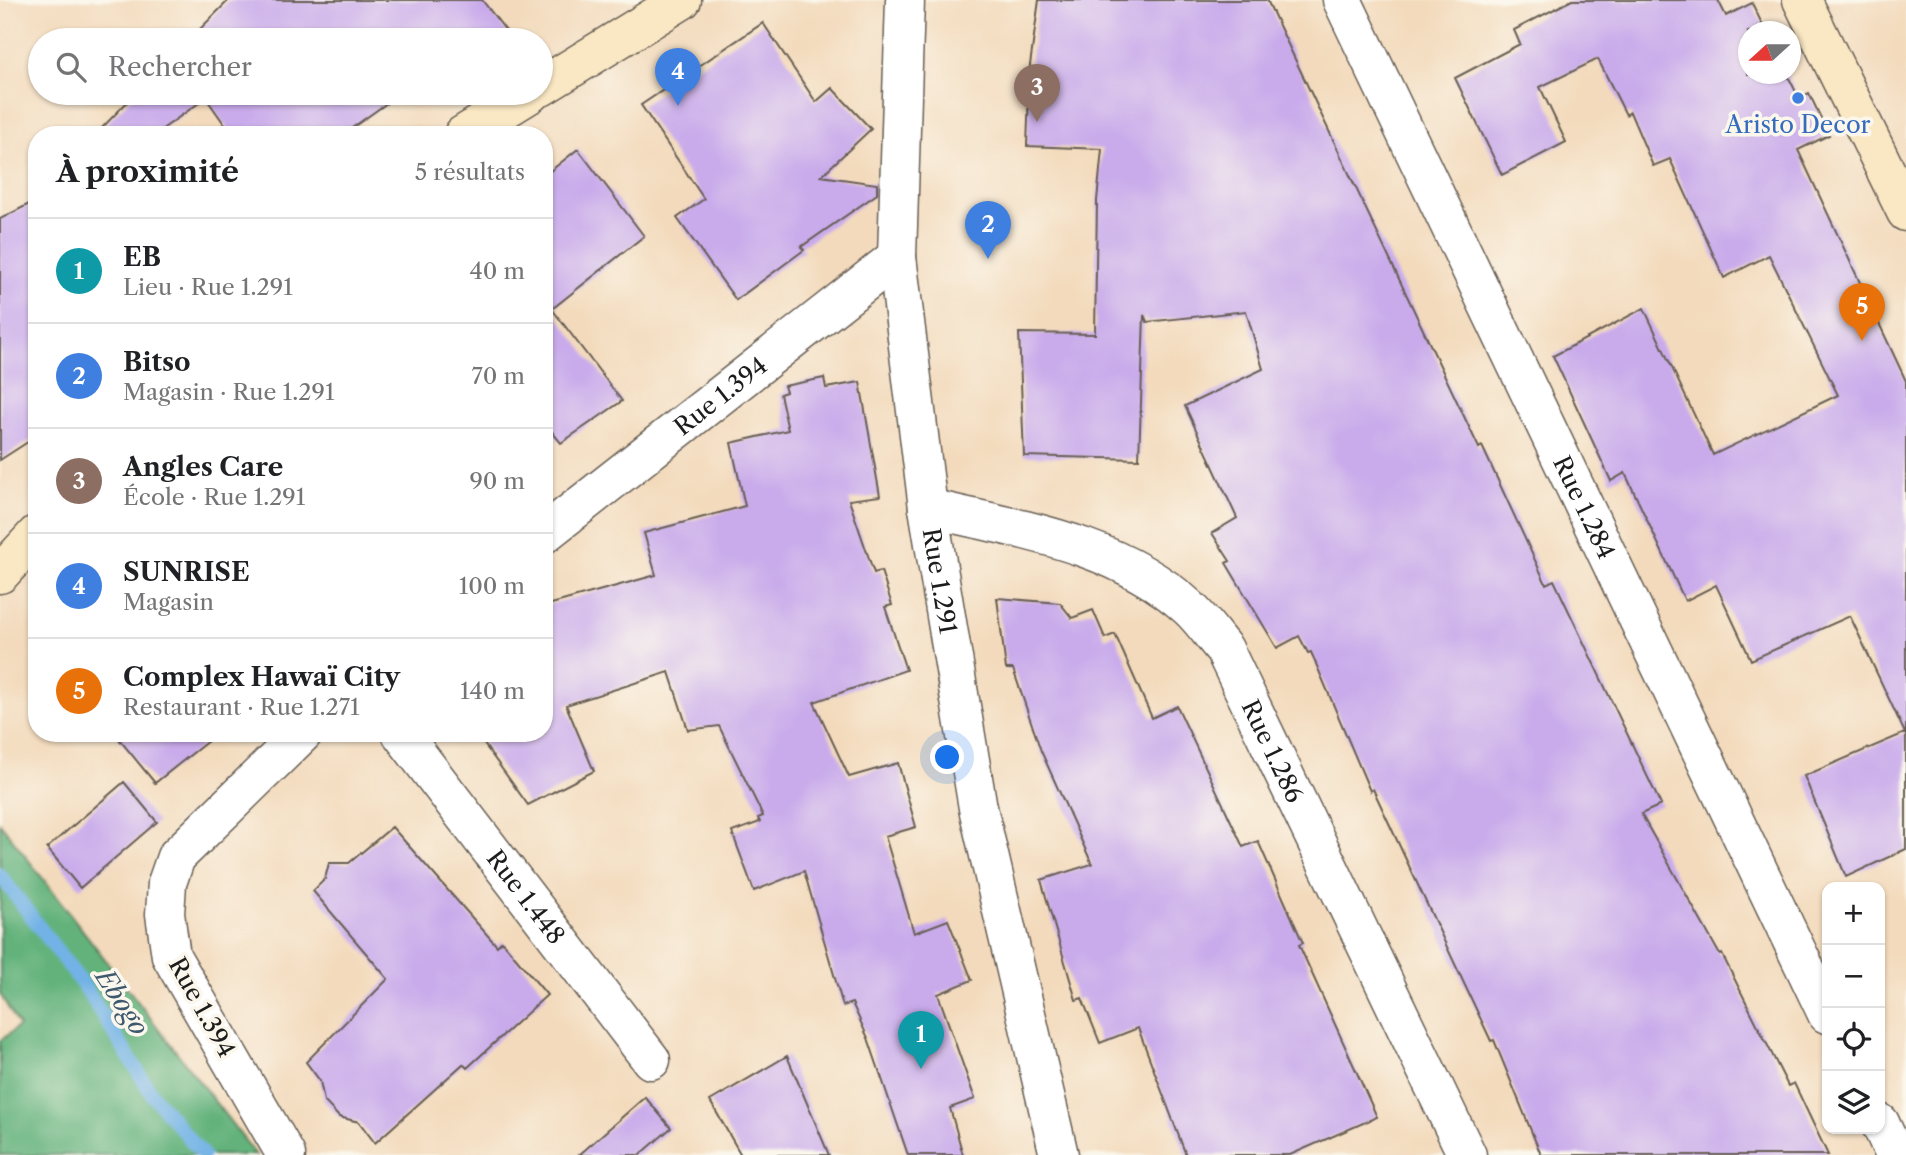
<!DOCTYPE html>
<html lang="fr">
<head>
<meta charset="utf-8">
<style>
  :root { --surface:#fff; --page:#f2f2f2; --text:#202124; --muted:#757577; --line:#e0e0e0; --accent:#111827 }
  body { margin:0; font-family:"Libre Caslon Text",serif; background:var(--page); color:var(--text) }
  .controls { position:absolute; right:21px; bottom:21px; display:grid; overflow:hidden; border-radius:14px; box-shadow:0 2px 5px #0004 }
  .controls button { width:63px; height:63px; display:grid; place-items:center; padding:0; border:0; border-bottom:2px solid var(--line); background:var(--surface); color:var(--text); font:35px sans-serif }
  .compass { position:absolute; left:1738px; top:21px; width:63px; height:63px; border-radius:50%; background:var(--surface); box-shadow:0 2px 5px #0004; rotate:249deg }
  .you { position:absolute; left:948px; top:758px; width:24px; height:24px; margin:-18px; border:5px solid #fff; border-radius:50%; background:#1a73e8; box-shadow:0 0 0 10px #1a73e833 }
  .badge { display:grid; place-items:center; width:46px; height:46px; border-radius:50%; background:var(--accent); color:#fff; font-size:23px; font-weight:700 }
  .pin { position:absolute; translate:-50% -58px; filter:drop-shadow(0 2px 4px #0008) }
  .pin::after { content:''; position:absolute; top:37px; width:24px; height:21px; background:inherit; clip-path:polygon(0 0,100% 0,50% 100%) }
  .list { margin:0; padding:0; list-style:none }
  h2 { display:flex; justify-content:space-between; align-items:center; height:91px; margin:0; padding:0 28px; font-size:30px }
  h2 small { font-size:23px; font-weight:400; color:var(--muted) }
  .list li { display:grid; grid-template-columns:46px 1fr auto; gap:21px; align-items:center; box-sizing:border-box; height:105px; padding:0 28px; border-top:2px solid var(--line) }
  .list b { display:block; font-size:26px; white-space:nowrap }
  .list p { margin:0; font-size:23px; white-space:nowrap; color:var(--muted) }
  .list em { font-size:23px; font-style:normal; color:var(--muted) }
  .icon { flex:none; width:38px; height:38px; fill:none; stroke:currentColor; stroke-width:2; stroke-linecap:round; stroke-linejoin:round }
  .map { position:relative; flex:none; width:1906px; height:1155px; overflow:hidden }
  .search { position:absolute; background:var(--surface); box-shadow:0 2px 5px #0004; left:28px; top:28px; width:525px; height:77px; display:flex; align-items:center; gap:18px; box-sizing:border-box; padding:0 24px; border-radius:38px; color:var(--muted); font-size:26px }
  .panel { position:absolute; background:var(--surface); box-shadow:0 2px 5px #0004; left:28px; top:126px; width:525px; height:616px; border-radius:28px }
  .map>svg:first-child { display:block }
  .forest { fill:#63b27c; stroke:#40674c; stroke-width:2 }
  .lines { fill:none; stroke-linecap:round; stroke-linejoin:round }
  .stream { stroke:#72b2e6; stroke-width:14 }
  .building { fill:#c9abeb }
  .street-casing { stroke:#675e54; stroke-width:41 }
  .secondary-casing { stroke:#675e54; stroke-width:41 }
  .street { stroke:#fff; stroke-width:38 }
  .secondary { stroke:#fae7c3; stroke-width:38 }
  .shop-dot { fill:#3f7fe0; stroke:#fbf7ec; stroke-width:2.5 }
  .labels { text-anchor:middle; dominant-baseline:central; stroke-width:7; stroke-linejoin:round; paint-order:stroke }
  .shop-label { font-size:24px; fill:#366cbe; stroke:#fbf7ec }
  .street-label { font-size:24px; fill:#1c1c1c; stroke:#fbf7ec }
  .water-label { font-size:26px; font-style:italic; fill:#3e586d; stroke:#fbf7ec }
</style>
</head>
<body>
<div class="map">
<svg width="1906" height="1155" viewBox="0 0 1906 1155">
  <rect width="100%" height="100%" fill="#fbf7ec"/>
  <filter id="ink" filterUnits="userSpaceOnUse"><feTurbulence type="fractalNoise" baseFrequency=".0143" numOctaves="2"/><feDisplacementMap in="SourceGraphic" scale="14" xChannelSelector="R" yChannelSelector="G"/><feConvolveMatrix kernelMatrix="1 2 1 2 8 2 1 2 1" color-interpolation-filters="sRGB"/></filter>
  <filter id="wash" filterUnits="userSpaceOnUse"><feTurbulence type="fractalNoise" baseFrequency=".00686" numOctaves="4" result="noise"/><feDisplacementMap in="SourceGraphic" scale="28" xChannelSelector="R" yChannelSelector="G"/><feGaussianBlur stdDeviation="1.57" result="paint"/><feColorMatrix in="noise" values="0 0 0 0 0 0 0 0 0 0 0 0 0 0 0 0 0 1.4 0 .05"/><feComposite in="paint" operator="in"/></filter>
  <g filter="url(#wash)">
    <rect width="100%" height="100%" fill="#f3dabc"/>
    <path class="forest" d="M0,823l256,332h-256v-114l19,-15 -19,-32z"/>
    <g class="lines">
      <path class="stream" d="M0,875l86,114 68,108 49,58"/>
    </g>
    <g id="blocks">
      <path class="building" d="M229,0h253l31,40h-324z
        M1039,0h228l212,448 3,-2 64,138 8,-4 107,225 -20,9 79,141 2,-1 66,132 6,-3 34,72h-287l-47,-115 -3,1 -118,-252 -3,2 -59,-139 -3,1 -9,-17 -22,12 -51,-85 4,-2 -18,-28 25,-15 -52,-112 78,-37 -17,-58 -99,11 -3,-7 -5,144 -115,-3 -5,-123 76,1 2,-133 5,-52 -75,-3 3,-81z
        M1572,0h146l8,16 26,-13 14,29h-18v42h39l12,24 10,-5 20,42 -31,15 108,231v468l-60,28 -42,-101 101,-43 -55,-117 -99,44 -35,-75 -31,16 -60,-128 -14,8 -58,-125 91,-48 69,147 125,-60 -69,-140 -45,23 -54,-119 -17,7 -23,-54 -4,3 -28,-56 -58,28 26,55 -64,33 -47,-97 65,-34 -6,-14z
        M763,23l53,79 16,-14 39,41 -50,47 56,8v10l-76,53 3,3 -68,50 -59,-82 27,-19 -63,-94z
        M136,93h265l-59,42h-110l-26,-37 -52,37h-59z
        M578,149l66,87 -92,73 70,92 -61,42 -17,-21v-246z
        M37,200v236l-37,24v-241z
        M824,378l2,10 34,-6 20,114 -31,4 25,73 7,-2 11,34 -7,2 21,63 -92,32 35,75 49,-14 18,64 -31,9 29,97 34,-13 24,60 -34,14 37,105 -25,9 13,47h-55l-40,-117 -16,-35 -9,3 -39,-135 -50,20 -22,-59 28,-10 -2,-4 5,-2 -44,-90 -31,4 -19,-58 -103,33 28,66 -66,34 -52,-72h68v-127l112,-31 -12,-42 101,-27 -14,-63 57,-13 -8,-36 6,-2 -2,-6z
        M997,598l63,5 12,15 21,-8 12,28 10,-4 37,84 25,-12 66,141 15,-6 45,102 -4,2 78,172 -87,38h-104l-48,-127 -38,15 -18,-45 -6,2 -35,-120 51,-16 -51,-113 -28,-82h-7z
        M114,733h104l-63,50z
        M124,782l33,40 -77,66 -33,-40z
        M392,827l105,119 5,-5 45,54 -80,73 -4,-4 -88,79 -16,-21 -20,-5 -15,-16 -4,-20 -14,-19 82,-83 -75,-88 12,-12 4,-16h20z
        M787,1056l42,99h-88l-31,-54z
        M645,1097l26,31 -31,27h-61z"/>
    </g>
  </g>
  <g filter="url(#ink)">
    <use href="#blocks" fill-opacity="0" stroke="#675e54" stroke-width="2"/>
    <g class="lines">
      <defs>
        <g id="street">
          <path id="s1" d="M905,0l-8,257 31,251 50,300 81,347"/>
          <path id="s2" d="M1342,0l485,1014"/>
          <path id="s3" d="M928,508c90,21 190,35 261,100 13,12 23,27 35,41l243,506"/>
          <path id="s4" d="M544,534l353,-277"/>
          <path id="s5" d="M401,733l250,327"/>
          <path d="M1880,1123l15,32"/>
          <path d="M286,1155l-115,-199 -6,-42 2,-31 9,-26 127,-124"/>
        </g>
        <path id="secondary" d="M1802,0l104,212
          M541,87l141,-87
          M463,135l68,-42
          M0,574l37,-40"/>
      </defs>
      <use href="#street" class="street-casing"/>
      <use href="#secondary" class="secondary-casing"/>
      <use href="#street" class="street"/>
      <use href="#secondary" class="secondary"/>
    </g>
  </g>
  <circle class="shop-dot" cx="1798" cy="98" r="7"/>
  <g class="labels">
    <g class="shop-label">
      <text x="1798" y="124">Aristo Decor</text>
    </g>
    <g class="street-label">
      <text stroke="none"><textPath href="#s4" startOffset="224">Rue 1.394</textPath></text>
      <text stroke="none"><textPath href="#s2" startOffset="562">Rue 1.284</textPath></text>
      <text stroke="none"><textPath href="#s1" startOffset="584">Rue 1.291</textPath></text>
      <text stroke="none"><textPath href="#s3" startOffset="450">Rue 1.286</textPath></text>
      <text stroke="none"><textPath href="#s5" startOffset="206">Rue 1.448</textPath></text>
      <text transform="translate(202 1007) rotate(61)">Rue 1.394</text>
    </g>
    <g class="water-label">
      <text transform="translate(122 1002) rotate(57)">Ebogo</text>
    </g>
  </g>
</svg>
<div class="controls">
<button>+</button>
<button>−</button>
<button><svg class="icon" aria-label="locate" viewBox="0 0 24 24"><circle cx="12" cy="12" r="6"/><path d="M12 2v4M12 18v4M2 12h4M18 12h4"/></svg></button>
<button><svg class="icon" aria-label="layers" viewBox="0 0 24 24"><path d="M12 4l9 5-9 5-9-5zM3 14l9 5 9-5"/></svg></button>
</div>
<svg class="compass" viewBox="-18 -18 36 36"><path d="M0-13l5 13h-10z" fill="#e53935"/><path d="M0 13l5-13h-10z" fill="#757577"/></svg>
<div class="you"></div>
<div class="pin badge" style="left:921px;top:1069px;background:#0f9aa8">1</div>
<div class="pin badge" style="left:988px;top:259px;background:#3f7fe0">2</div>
<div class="pin badge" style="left:1037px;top:122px;background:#8d6e63">3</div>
<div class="pin badge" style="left:678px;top:106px;background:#3f7fe0">4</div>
<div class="pin badge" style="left:1862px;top:341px;background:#e8710a">5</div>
<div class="search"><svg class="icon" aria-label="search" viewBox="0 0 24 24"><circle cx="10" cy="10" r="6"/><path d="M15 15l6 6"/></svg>Rechercher</div>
<section class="panel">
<h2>À proximité<small>5 résultats</small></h2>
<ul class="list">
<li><span class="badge" style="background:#0f9aa8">1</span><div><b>EB</b><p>Lieu · Rue 1.291</p></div><em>40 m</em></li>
<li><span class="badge" style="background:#3f7fe0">2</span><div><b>Bitso</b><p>Magasin · Rue 1.291</p></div><em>70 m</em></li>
<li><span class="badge" style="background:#8d6e63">3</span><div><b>Angles Care</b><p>École · Rue 1.291</p></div><em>90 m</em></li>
<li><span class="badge" style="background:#3f7fe0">4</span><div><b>SUNRISE</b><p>Magasin</p></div><em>100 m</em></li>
<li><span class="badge" style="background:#e8710a">5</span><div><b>Complex Hawaï City</b><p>Restaurant · Rue 1.271</p></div><em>140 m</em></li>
</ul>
</section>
</div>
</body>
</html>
